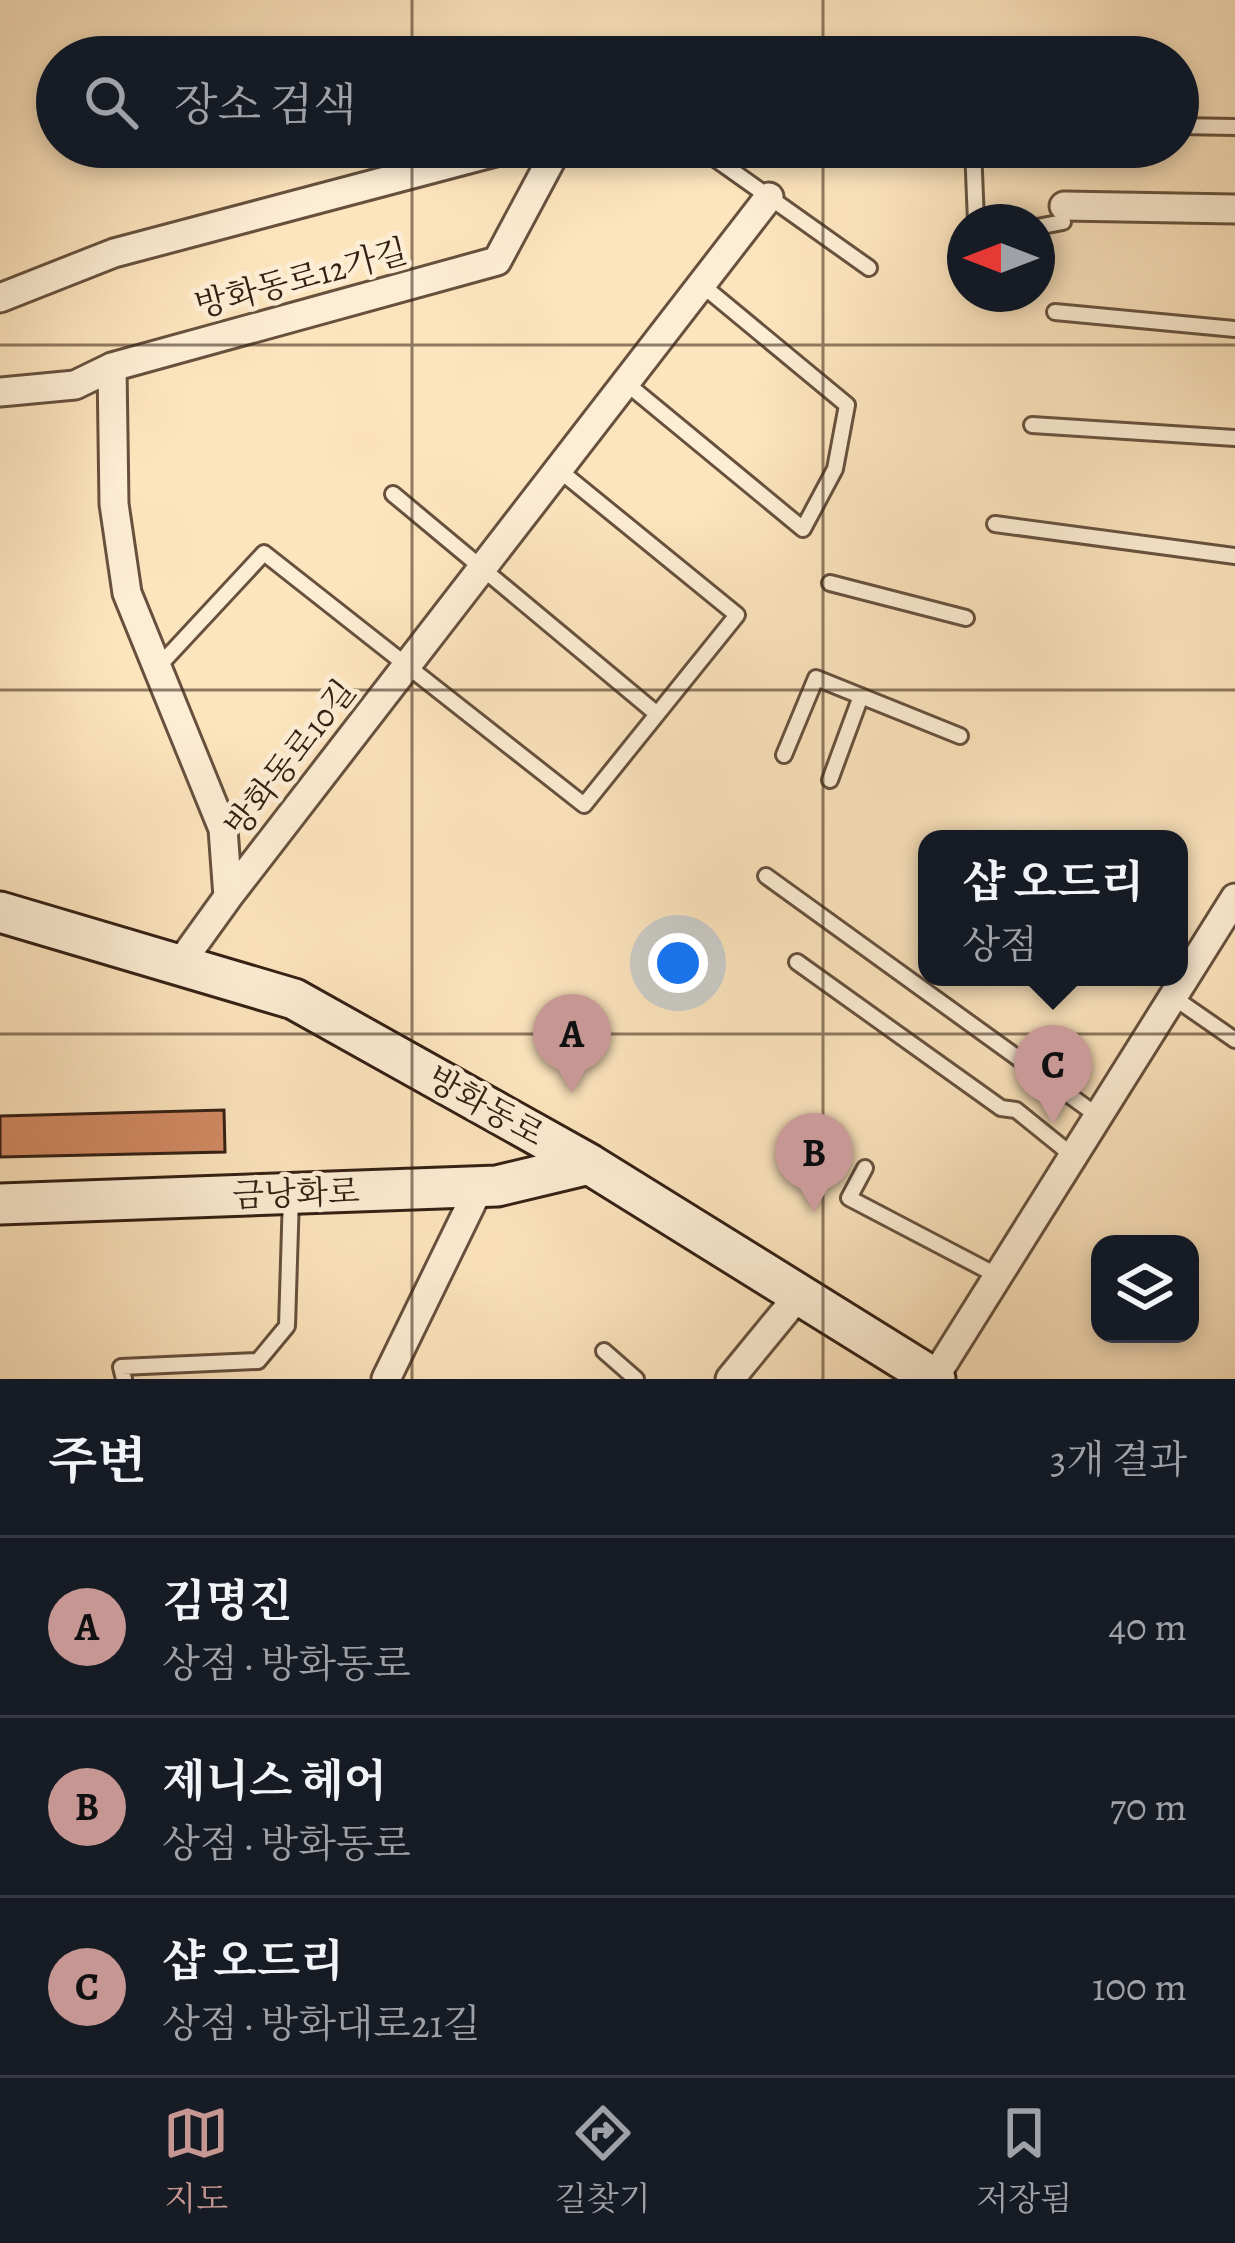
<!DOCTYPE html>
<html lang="ko">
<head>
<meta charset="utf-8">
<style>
  :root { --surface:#171b24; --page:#20242c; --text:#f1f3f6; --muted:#9ea1a6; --line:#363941; --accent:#c59692 }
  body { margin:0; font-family:Alegreya,"Noto Serif KR",serif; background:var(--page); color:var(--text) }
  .controls { position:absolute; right:36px; bottom:36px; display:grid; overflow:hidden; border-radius:24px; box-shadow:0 6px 18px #0003 }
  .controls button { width:108px; height:108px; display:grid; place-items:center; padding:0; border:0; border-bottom:3px solid var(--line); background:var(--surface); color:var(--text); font:60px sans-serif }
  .compass { position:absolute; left:947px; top:204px; width:108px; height:108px; border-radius:50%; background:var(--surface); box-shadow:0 6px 18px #0003; rotate:270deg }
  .you { position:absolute; left:678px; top:963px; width:42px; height:42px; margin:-30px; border:9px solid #fff; border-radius:50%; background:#1a73e8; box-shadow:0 0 0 18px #1a73e833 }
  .badge { display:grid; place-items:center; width:78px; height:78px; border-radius:50%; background:var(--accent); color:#111; font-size:39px; font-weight:700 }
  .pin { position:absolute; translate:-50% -99px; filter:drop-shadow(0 3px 6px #0008) }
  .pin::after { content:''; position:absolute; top:63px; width:42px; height:36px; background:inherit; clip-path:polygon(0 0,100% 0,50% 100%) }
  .popup { position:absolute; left:918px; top:830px; width:270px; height:156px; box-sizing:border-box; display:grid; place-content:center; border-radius:24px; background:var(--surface); filter:drop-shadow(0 3px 9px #0005); font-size:39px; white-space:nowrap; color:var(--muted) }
  .popup b { font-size:45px; color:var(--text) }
  .popup::after { content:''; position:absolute; left:50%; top:100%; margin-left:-24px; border:24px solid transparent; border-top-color:var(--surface) }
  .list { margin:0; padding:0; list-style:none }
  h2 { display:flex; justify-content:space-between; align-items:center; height:156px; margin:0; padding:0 48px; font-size:51px }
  h2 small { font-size:39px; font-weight:400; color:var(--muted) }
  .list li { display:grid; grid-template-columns:78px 1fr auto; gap:36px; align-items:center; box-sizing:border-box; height:180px; padding:0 48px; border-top:3px solid var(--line) }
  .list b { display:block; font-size:45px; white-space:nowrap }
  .list p { margin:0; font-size:39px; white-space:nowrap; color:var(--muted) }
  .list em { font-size:39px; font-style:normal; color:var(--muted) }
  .icon { flex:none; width:66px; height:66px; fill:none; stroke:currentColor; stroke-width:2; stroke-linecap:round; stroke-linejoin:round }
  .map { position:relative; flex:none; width:1235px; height:1379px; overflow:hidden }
  .search { position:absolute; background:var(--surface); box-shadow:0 6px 18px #0003; left:36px; right:36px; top:36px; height:132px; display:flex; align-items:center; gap:30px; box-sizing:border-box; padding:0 42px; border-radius:66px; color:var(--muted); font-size:45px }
  .sheet { height:696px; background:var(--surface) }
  nav { display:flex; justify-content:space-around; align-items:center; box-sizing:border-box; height:168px; border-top:3px solid var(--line); background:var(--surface); font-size:33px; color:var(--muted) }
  nav a { display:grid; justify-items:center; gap:6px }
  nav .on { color:var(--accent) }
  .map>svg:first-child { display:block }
  .building { fill:#d18a63; stroke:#352014; stroke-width:3 }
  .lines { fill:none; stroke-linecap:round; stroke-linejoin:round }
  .lane-casing { stroke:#67513e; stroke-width:20 }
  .street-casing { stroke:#67513e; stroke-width:33 }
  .secondary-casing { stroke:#352014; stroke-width:45 }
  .lane { stroke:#fdedd4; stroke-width:14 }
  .street { stroke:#fdedd4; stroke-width:27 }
  .secondary { stroke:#fdedd4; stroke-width:39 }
  .grid { fill:none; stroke:#352014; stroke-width:3; stroke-opacity:0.55 }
  .labels { text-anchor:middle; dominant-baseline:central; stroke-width:10; stroke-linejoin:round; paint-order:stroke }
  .street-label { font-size:33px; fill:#352014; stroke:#fdedd4 }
</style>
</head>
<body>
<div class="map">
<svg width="1235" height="1379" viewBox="0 0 1235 1379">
  <rect width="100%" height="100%" fill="#fce4bd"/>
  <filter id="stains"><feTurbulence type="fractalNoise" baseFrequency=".00167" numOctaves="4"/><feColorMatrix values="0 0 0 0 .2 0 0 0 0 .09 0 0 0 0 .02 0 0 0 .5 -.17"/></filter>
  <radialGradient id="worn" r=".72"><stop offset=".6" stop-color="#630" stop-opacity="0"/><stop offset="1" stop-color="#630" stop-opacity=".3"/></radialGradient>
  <path class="building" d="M224,1110l1,42 -225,5v-41z"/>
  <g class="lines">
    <defs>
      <path id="lane" d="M1178,126l57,1
        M973,147l3,75
        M717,160l152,108
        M1037,227l26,-5
        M1055,312l180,17
        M626,383l177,146 32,-60 12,-64 -145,-120
        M1032,425l203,13
        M393,494l264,220
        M995,524l240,32
        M830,583l136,35
        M158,667l106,-114 320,252 153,-190 -178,-145
        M784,755l32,-77 144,58
        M830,780l31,-84
        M766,876l332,240
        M797,962l204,146 15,2 57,46
        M1173,997l62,43
        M865,1168l-16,30 149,78
        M604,1351l32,28
        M124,1379l-3,-12 137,-6 29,-35 4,-130"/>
      <path id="street" d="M1064,206l171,3
        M0,298l114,-45 400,-106
        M112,367l2,137 13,89 96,236 5,68 -49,68
        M0,392l75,-7 37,-18 385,-106 61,-114
        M228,897l541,-700
        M934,1378l301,-480
        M386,1379l94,-193
        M730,1379l69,-84"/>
      <path id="secondary" d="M0,912l294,87 295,165 346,215
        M0,1204l497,-18 92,-22"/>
    </defs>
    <use href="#lane" class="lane-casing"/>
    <use href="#street" class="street-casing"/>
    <use href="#secondary" class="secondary-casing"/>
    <use href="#lane" class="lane"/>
    <use href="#street" class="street"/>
    <use href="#secondary" class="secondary"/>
  </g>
  <path class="grid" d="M412,0v57M823,0v57M412,147v1232M823,147v1232M0,345h1235M0,690h1235M0,1034h1235"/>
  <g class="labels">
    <g class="street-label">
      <text transform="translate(301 278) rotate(-15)">방화동로12가길</text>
      <text transform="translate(290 758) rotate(-52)">방화동로10길</text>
      <text transform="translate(486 1106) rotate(29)">방화동로</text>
      <text transform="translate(296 1193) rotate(-2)">금낭화로</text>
    </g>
  </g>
  <rect width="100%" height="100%" filter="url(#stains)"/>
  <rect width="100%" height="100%" fill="url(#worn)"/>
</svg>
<div class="controls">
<button><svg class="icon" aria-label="layers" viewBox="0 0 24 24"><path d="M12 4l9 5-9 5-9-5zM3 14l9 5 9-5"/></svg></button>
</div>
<svg class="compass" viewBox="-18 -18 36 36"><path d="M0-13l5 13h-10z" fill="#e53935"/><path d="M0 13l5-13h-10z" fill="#9ea1a6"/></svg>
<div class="you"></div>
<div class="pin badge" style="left:572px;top:1093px">A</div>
<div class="pin badge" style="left:814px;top:1212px">B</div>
<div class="pin badge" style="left:1053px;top:1124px">C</div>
<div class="popup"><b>샵 오드리</b>상점</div>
<div class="search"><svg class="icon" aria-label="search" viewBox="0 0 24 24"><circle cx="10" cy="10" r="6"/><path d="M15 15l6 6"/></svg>장소 검색</div>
</div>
<section class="sheet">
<h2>주변<small>3개 결과</small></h2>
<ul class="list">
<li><span class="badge">A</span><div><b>김명진</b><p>상점 · 방화동로</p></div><em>40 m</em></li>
<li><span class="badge">B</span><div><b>제니스 헤어</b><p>상점 · 방화동로</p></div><em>70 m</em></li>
<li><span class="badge">C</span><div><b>샵 오드리</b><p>상점 · 방화대로21길</p></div><em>100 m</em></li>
</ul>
</section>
<nav>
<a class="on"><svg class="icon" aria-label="map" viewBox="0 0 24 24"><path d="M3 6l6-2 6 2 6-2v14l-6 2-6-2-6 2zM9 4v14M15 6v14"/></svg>지도</a>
<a><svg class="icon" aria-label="directions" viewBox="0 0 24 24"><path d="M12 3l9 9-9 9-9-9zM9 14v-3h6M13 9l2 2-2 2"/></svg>길찾기</a>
<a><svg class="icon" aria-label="saved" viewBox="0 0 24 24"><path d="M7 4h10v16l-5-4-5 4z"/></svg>저장됨</a>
</nav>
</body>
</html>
